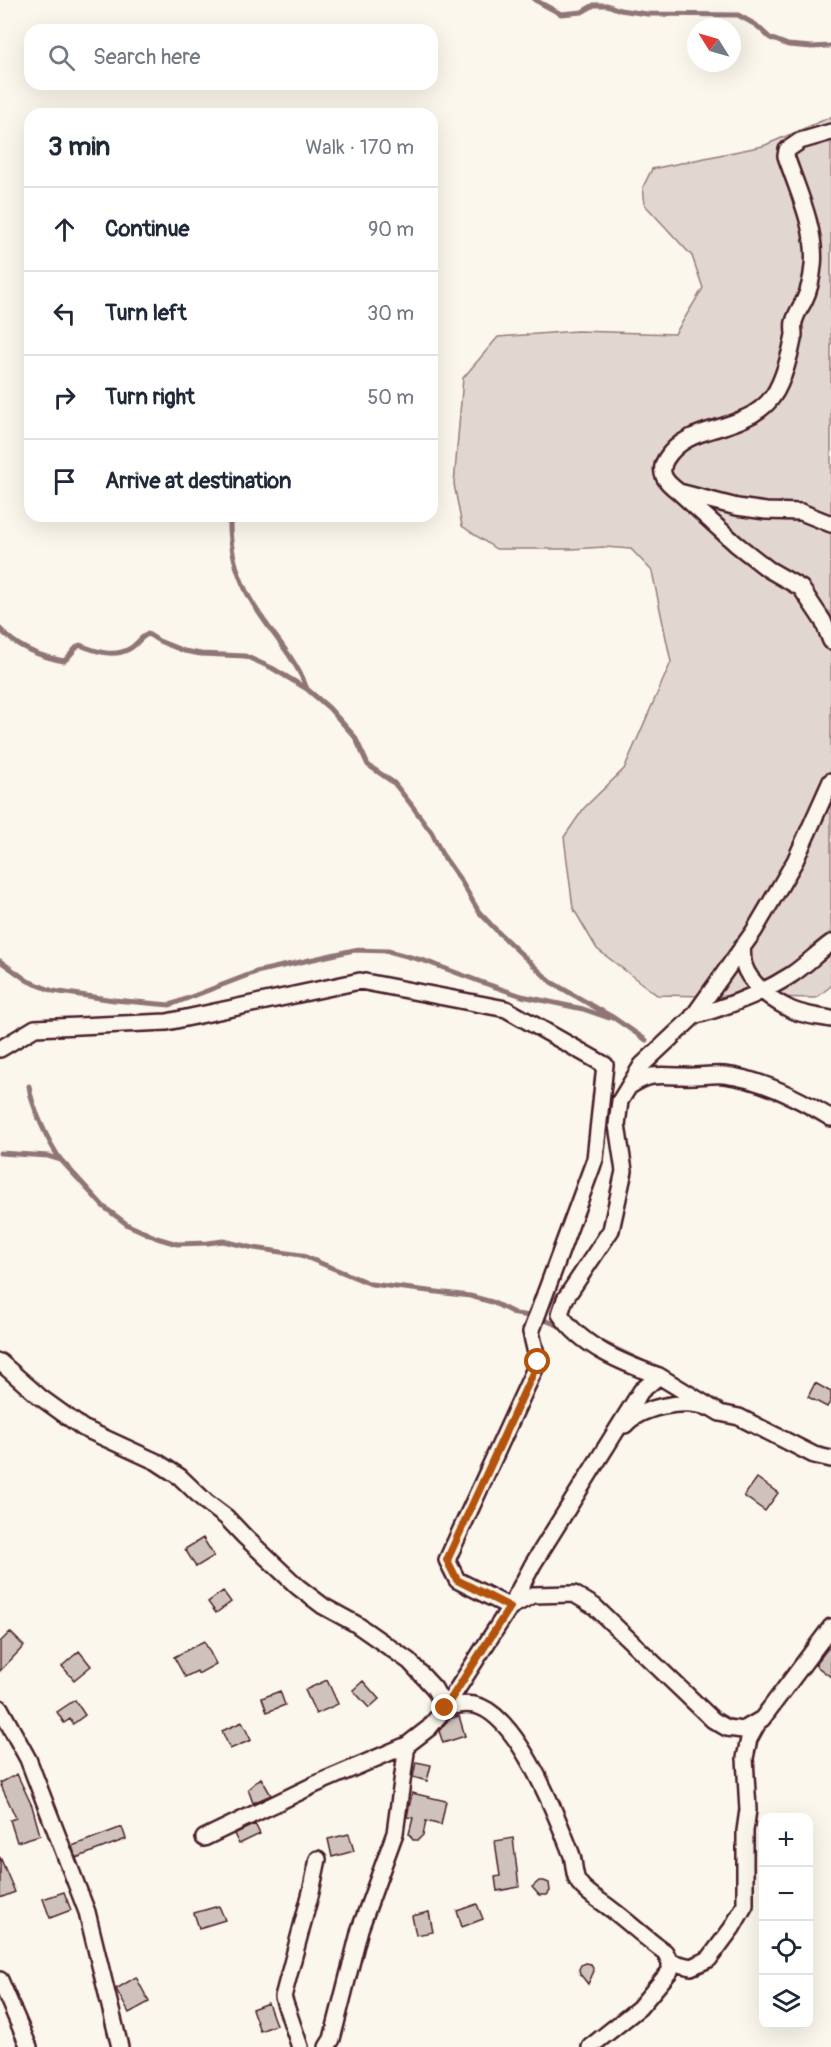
<!DOCTYPE html>
<html lang="en">
<head>
<meta charset="utf-8">
<style>
  :root { --surface:#fff; --page:#f6f6f7; --text:#1f2937; --muted:#747a83; --line:#e0e1e3 }
  body { margin:0; font-family:Pangolin,sans-serif; background:var(--page); color:var(--text) }
  .controls { position:absolute; right:18px; bottom:18px; display:grid; overflow:hidden; border-radius:12px; box-shadow:0 6px 24px #0002 }
  .controls button { width:54px; height:54px; display:grid; place-items:center; padding:0; border:0; border-bottom:2px solid var(--line); background:var(--surface); color:var(--text); font:30px sans-serif }
  .compass { position:absolute; left:687px; top:18px; width:54px; height:54px; border-radius:50%; background:var(--surface); box-shadow:0 6px 24px #0002; rotate:307deg }
  .stop { position:absolute; width:18px; height:18px; margin:-14px; border:4px solid #b45309; border-radius:50%; background:#fff }
  .stop.end { background:#b45309; border-color:#fff; box-shadow:0 2px 6px #0008 }
  .list { margin:0; padding:0; list-style:none }
  h2 { display:flex; justify-content:space-between; align-items:center; height:78px; margin:0; padding:0 24px; font-size:26px }
  h2 small { font-size:20px; font-weight:400; color:var(--muted) }
  .list li { display:grid; grid-template-columns:39px 1fr auto; gap:18px; align-items:center; box-sizing:border-box; height:84px; padding:0 24px; border-top:2px solid var(--line) }
  .list b { display:block; font-size:22px; white-space:nowrap }
  .list em { font-size:20px; font-style:normal; color:var(--muted) }
  .icon { flex:none; width:33px; height:33px; fill:none; stroke:currentColor; stroke-width:2; stroke-linecap:round; stroke-linejoin:round }
  .map { position:relative; flex:none; width:831px; height:2047px; overflow:hidden }
  .search { position:absolute; background:var(--surface); box-shadow:0 6px 24px #0002; left:24px; top:24px; width:414px; height:66px; display:flex; align-items:center; gap:15px; box-sizing:border-box; padding:0 21px; border-radius:18px; color:var(--muted); font-size:22px }
  .panel { position:absolute; background:var(--surface); box-shadow:0 6px 24px #0002; left:24px; top:108px; width:414px; height:414px; border-radius:18px }
  .map>svg:first-child { display:block }
  .green { fill:#e2d7d0; stroke:#967b7e; stroke-width:1.5 }
  .lines { fill:none; stroke-linecap:round; stroke-linejoin:round }
  .stream { stroke:#907477; stroke-width:5 }
  .building { fill:#cfc2bc; stroke:#4a1f2b; stroke-width:1.5 }
  .minor-casing { stroke:#4a1f2b; stroke-width:20 }
  .minor { stroke:#fbf7ec; stroke-width:15 }
  .route { stroke:#b45309; stroke-width:8 }
</style>
</head>
<body>
<div class="map">
<svg width="831" height="2047" viewBox="0 0 831 2047">
  <rect width="100%" height="100%" fill="#fbf7ec"/>
  <filter id="ink" filterUnits="userSpaceOnUse"><feTurbulence type="fractalNoise" baseFrequency=".0167" numOctaves="2"/><feDisplacementMap in="SourceGraphic" scale="12" xChannelSelector="R" yChannelSelector="G"/><feConvolveMatrix kernelMatrix="1 2 1 2 8 2 1 2 1" color-interpolation-filters="sRGB"/></filter>
  <g filter="url(#ink)">
    <path class="green" d="M831,117v869l-15,12 -159,-3 -60,-46 -24,-41 -9,-71 20,-29 40,-39 47,-107 -19,-91 -21,-22 -26,-2 -34,2h-75l-34,-23 -8,-42 9,-106 35,-41 79,-6 98,3 28,-46 -11,-32 -47,-51 -2,-18 9,-18 111,-23z"/>
    <g class="lines">
      <path class="stream" d="M535,0l26,14 21,-2 12,-7h13l13,5 27,4 91,1 18,10 14,13 18,7 24,2 19,-1
        M230,516c-1,27 5,53 17,77 17,34 47,60 60,96
        M0,629c16,18 41,28 64,32 7,-5 9,-12 16,-16 15,6 33,13 49,4 8,-4 10,-11 19,-15l11,7 25,10 17,3 44,2 27,12 35,21 22,19 26,29 13,28 26,18 16,20 22,30 10,21 19,27 18,31 19,20 53,50 63,36 32,22
        M0,961l28,20 25,10 61,9 56,5 86,-33 98,-22 34,1 37,10 56,21 41,14 61,13 26,9
        M29,1086c2,19 20,58 32,74
        M0,1153l48,3 13,4 43,47 24,18 29,13 20,6 31,-1 15,-2 31,7 47,7 70,29 99,12 22,6 24,12 21,3 28,11
        M591,1337l52,25"/>
    </g>
    <path class="building" d="M815,1383l16,9v8l-4,7 -19,-10z
      M757,1478l21,15 -13,18 -21,-15z
      M203,1538l11,18 -18,11 -11,-18z
      M223,1591l8,11 -15,11 -8,-11z
      M10,1632l14,14 -24,25v-29z
      M204,1641l12,23 -18,10 -1,-3 -12,6 -11,-20z
      M828,1648l3,2v27l-16,-12z
      M79,1651l12,15 -17,14 -12,-14z
      M327,1680l11,24 -22,10 -11,-24z
      M363,1681l16,18 -10,9 -16,-18z
      M280,1691l5,14 -18,7 -5,-14z
      M75,1700l10,15 -12,9 -3,-5 -6,4 -7,-11z
      M459,1716l6,20 -22,7 -4,-12 10,-12z
      M242,1722l9,18 -21,9 -8,-18z
      M416,1762l15,3 -4,16 -14,-4z
      M17,1774l15,32 8,29 -23,7 -7,-22 6,-2 -16,-35z
      M261,1778l10,17 -18,8 -5,-14z
      M412,1793l34,8 -5,24 -15,-4 -3,14 -5,5h-5l-4,-6 4,-16 -6,-1z
      M255,1824l5,10 -21,10 -5,-10z
      M122,1827l4,12 -50,19 -4,-12z
      M349,1834l5,17 -22,6 -4,-18z
      M513,1838l6,49 -22,4 -2,-14 5,-1 -5,-35z
      M0,1857l15,35 -15,6z
      M539,1881h5l5,2 1,8 -3,4h-8l-7,-8z
      M64,1892l7,18 -21,8 -7,-19z
      M477,1904l6,15 -21,8 -5,-16z
      M219,1906l6,14 -26,8 -5,-15z
      M429,1912l4,20 -17,3 -4,-19z
      M586,1963l5,1 3,7 -6,13 -8,-10 -1,-5 2,-4z
      M136,1977l13,25 -20,11 -13,-24z
      M268,2003l8,22 -16,6 -8,-22z"/>
    <g class="lines">
      <defs>
        <path id="minor" d="M679,492c-12,-9 -22,-18 -13,-33 18,-29 51,-27 79,-41 10,-4 22,-13 28,-22 10,-14 18,-44 21,-61 0,-4 -1,-9 0,-13 2,-8 6,-14 10,-21 5,-10 8,-24 9,-35 4,-36 -16,-77 -27,-110l1,-6 13,-9 31,-9
          M831,524l-30,-12 -35,-1 -29,-4 -58,-15 57,52 32,25 33,19 22,33 8,20
          M742,947c1,6 0,13 2,18 5,17 26,34 42,42 13,8 30,9 45,12
          M693,1016c34,-9 67,-21 98,-41 14,-9 26,-22 40,-32
          M0,1049l35,-21 132,-6 193,-41 146,28 99,56 -10,94 -64,173 7,30 -91,198 10,20 53,27
          M630,1086c21,-14 28,-10 53,-10 13,1 28,-2 41,-1 38,4 76,24 107,43
          M0,1362l40,35 43,31 74,34 23,15 26,25 20,15 19,20 53,50 25,19 33,18 53,37 25,27 11,20c12,-3 23,-6 36,-1 39,16 75,107 90,146 4,9 2,23 8,30 9,12 21,17 32,26 19,14 35,30 54,43l5,10v9l-31,37 -49,39
          M659,1376c-36,-13 -77,-29 -99,-62l5,-15 46,-69 13,-59 -7,-46 3,-24 22,-36 50,-47 62,-87 41,-70 36,-80
          M625,1425c16,-18 58,-26 81,-18
          M510,1607l23,-12 41,-1 20,12 119,114 14,8 16,2 19,-11 69,-92
          M0,1708l28,51 59,153 33,135
          M204,1838l112,-54 91,-39 22,-17 16,-20 65,-101 23,-43 108,-173 18,-15 61,37 19,4 75,38 17,4
          M670,1962l21,5 18,-8 23,-31 13,-23v-74l3,-21 -3,-52 4,-19 10,-18
          M0,1980l29,67
          M300,2047l-17,-50 28,-105 7,-33
          M327,2047l5,-8 28,-110 35,-96 12,-88"/>
      </defs>
      <use href="#minor" class="minor-casing"/>
      <use href="#minor" class="minor"/>
    </g>
  </g>
  <g class="lines" filter="url(#ink)">
    <path class="route" d="M445,1708l65,-101 -53,-27 -10,-20 91,-198"/>
  </g>
</svg>
<div class="controls">
<button>+</button>
<button>−</button>
<button><svg class="icon" aria-label="locate" viewBox="0 0 24 24"><circle cx="12" cy="12" r="6"/><path d="M12 2v4M12 18v4M2 12h4M18 12h4"/></svg></button>
<button><svg class="icon" aria-label="layers" viewBox="0 0 24 24"><path d="M12 4l9 5-9 5-9-5zM3 14l9 5 9-5"/></svg></button>
</div>
<svg class="compass" viewBox="-18 -18 36 36"><path d="M0-13l5 13h-10z" fill="#e53935"/><path d="M0 13l5-13h-10z" fill="#747a83"/></svg>
<div class="stop" style="left:538px;top:1362px"></div>
<div class="stop end" style="left:445px;top:1708px"></div>
<div class="search"><svg class="icon" aria-label="search" viewBox="0 0 24 24"><circle cx="10" cy="10" r="6"/><path d="M15 15l6 6"/></svg>Search here</div>
<section class="panel">
<h2>3 min<small>Walk · 170 m</small></h2>
<ul class="list">
<li><svg class="icon" aria-label="ahead" viewBox="0 0 24 24"><path d="M12 20V5M6 11l6-6 6 6"/></svg><div><b>Continue</b></div><em>90 m</em></li>
<li><svg class="icon" aria-label="left" viewBox="0 0 24 24"><path d="M17 20v-9H6M10 6l-5 5 5 5"/></svg><div><b>Turn left</b></div><em>30 m</em></li>
<li><svg class="icon" aria-label="right" viewBox="0 0 24 24"><path d="M7 20v-9h11M14 6l5 5-5 5"/></svg><div><b>Turn right</b></div><em>50 m</em></li>
<li><svg class="icon" aria-label="arrive" viewBox="0 0 24 24"><path d="M6 21V4h12l-3 4 3 4H6"/></svg><div><b>Arrive at destination</b></div></li>
</ul>
</section>
</div>
</body>
</html>
